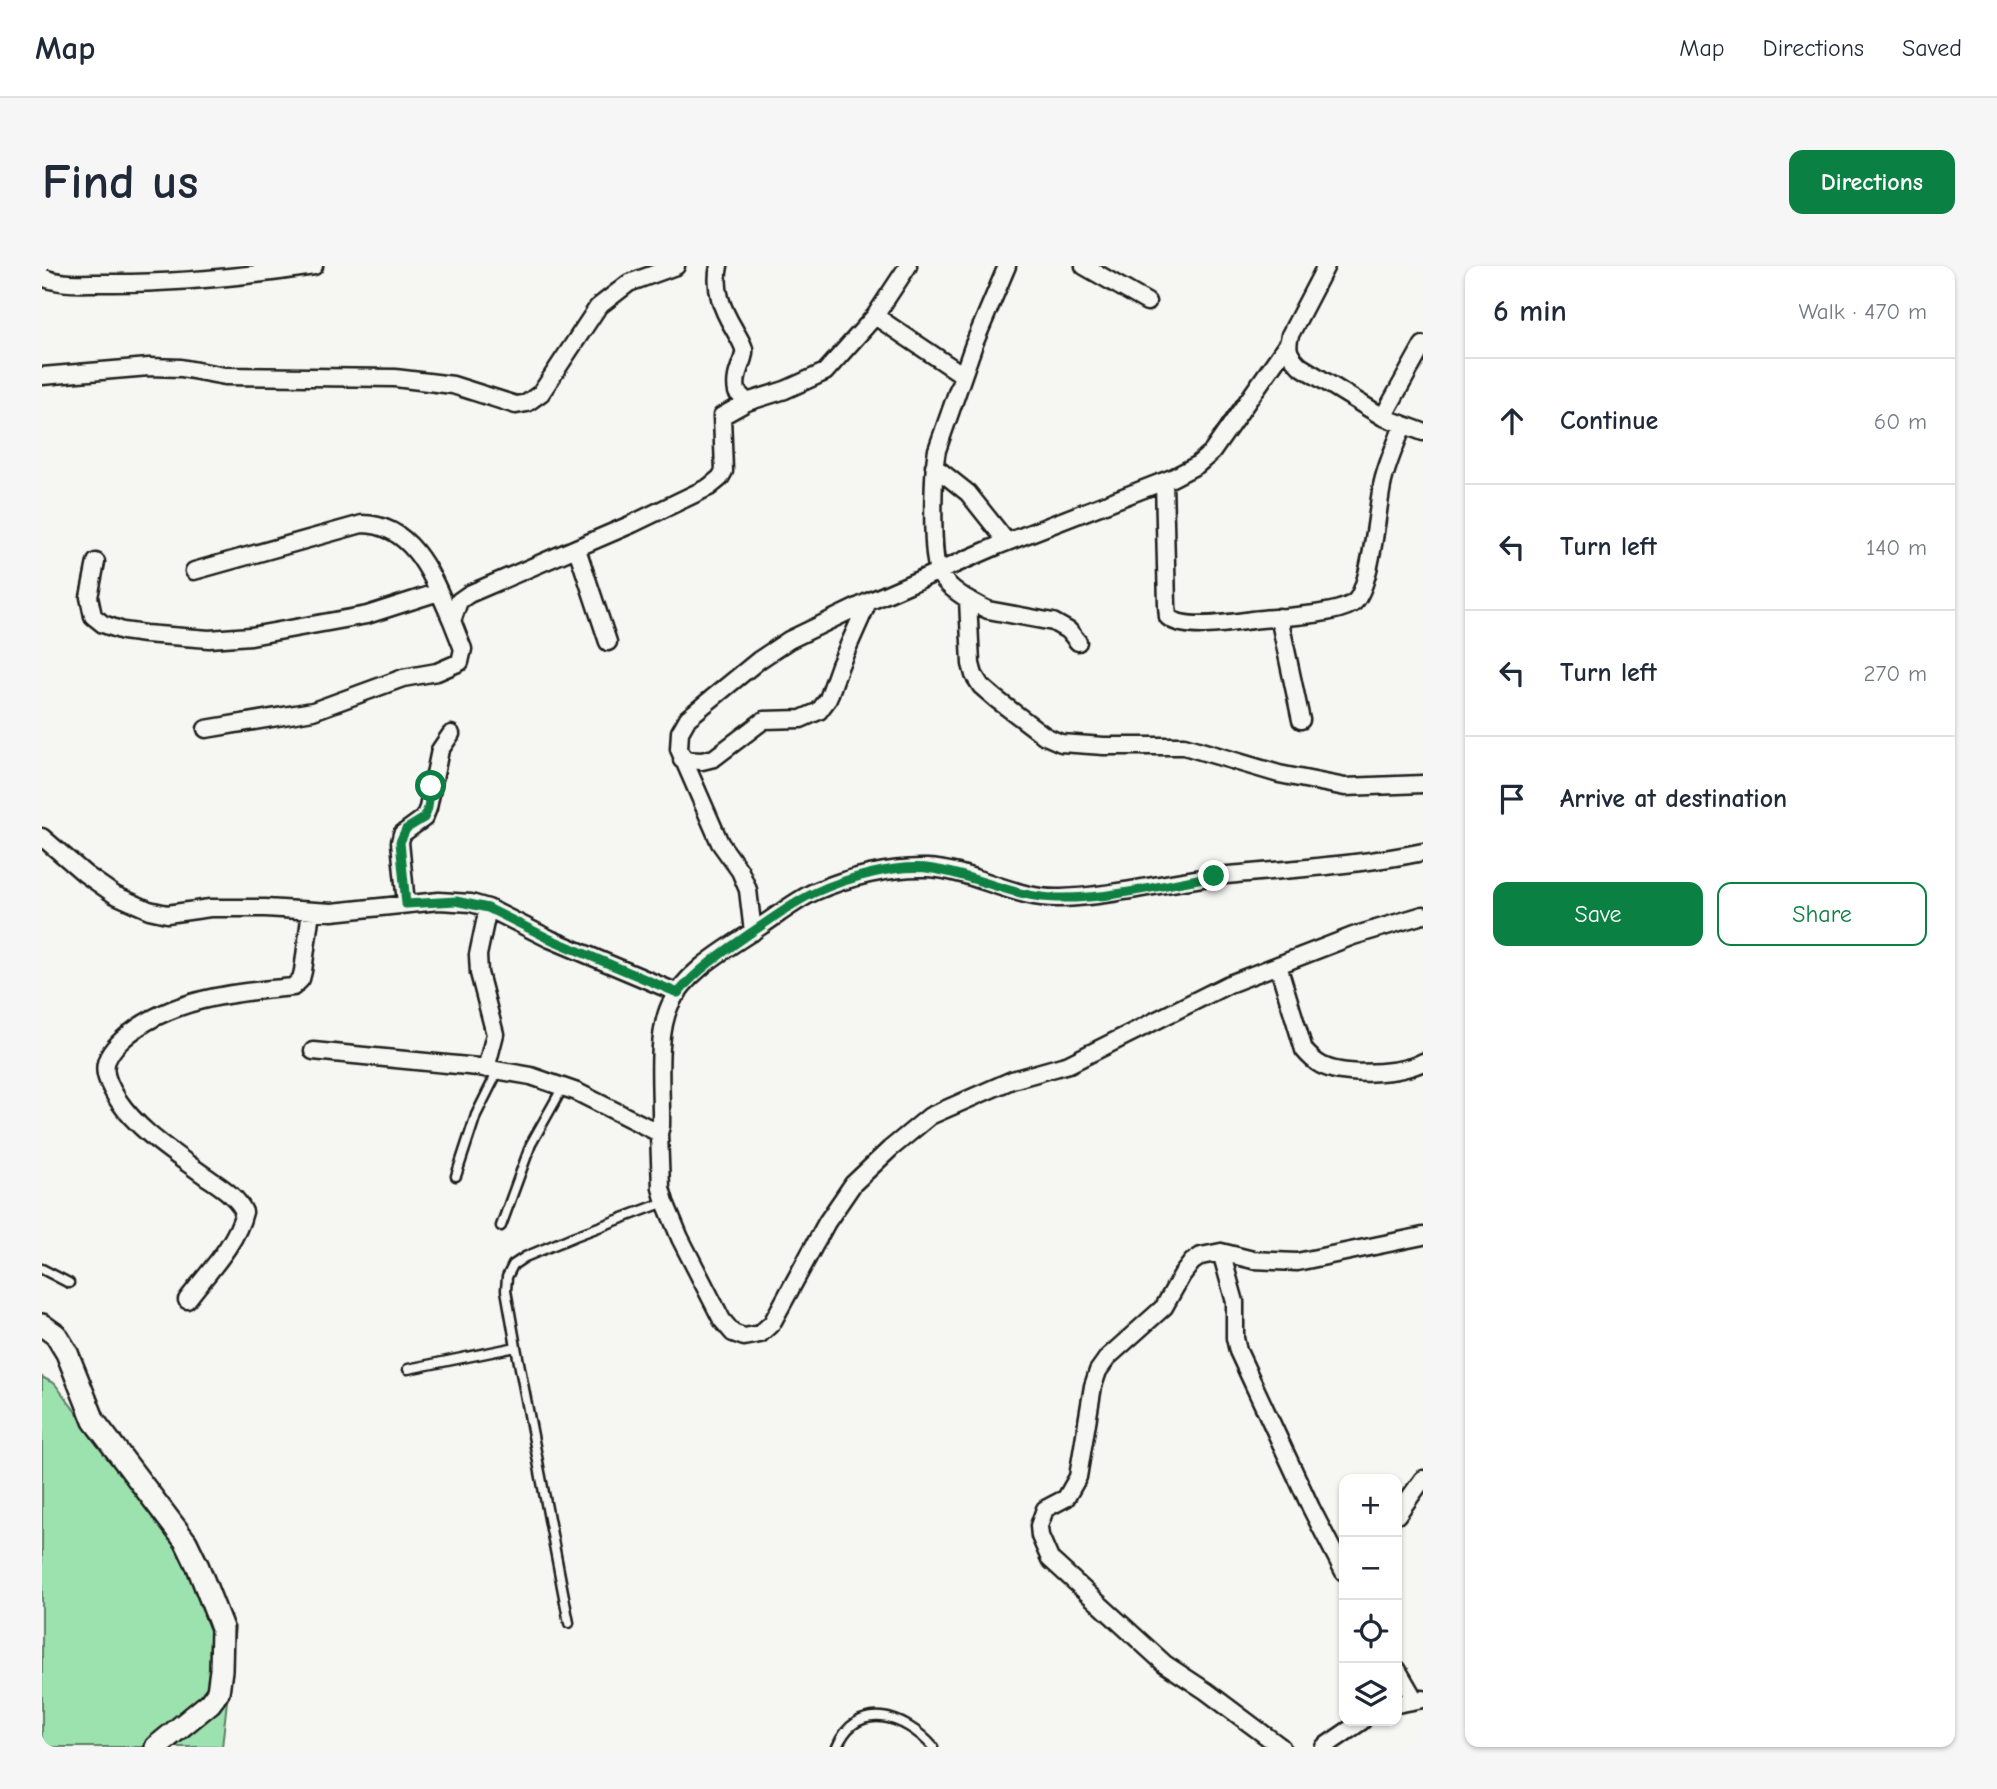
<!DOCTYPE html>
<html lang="en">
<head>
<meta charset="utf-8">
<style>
  :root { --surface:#fff; --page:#f6f6f7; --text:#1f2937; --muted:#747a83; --line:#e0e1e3; --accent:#0b8043 }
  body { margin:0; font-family:"Comic Neue",sans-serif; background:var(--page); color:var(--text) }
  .controls { position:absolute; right:21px; bottom:21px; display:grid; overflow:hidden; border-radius:14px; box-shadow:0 2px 5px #0004 }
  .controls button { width:63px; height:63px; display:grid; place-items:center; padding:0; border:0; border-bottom:2px solid var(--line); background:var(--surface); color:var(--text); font:35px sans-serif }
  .stop { position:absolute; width:21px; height:21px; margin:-16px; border:5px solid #0b8043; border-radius:50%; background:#fff }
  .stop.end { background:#0b8043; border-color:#fff; box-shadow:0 2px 7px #0008 }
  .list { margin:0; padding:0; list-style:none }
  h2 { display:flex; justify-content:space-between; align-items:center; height:91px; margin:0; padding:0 28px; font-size:30px }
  h2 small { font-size:23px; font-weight:400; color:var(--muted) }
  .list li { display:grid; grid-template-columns:46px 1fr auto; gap:21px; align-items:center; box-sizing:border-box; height:126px; padding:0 28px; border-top:2px solid var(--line) }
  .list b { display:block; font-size:26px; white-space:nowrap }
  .list em { font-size:23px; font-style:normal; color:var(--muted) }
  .actions { display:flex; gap:14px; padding:21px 28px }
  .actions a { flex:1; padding:16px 0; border:2px solid var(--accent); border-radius:14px; text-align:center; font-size:24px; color:var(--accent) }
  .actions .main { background:var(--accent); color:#fff }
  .icon { flex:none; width:38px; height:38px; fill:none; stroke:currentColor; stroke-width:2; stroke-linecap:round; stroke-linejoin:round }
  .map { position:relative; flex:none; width:1381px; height:1481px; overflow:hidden; border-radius:14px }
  header { display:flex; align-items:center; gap:42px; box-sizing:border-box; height:98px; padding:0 35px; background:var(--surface); border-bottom:2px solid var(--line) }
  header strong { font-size:33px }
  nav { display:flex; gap:38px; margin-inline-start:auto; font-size:24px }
  .intro { display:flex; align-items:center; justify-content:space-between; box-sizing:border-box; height:168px; padding:0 42px }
  h1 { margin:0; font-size:49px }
  .button { padding:18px 32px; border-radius:14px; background:var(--accent); color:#fff; font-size:24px; font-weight:700 }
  main { display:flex; gap:42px; padding:0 42px }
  aside { flex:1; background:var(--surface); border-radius:14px; box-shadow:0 2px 5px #0004 }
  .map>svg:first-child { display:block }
  .green { fill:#9ce2ae; stroke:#5c7f65; stroke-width:2 }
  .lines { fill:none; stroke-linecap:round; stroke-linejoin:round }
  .lane-casing { stroke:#1c1c1c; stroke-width:13 }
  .street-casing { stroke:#1c1c1c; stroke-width:21 }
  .secondary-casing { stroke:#1c1c1c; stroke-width:26 }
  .lane { stroke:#f6f6f2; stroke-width:8 }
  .street { stroke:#f6f6f2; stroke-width:16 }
  .secondary { stroke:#f6f6f2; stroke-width:21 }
  .route { stroke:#0b8043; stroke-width:9 }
</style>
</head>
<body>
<header>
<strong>Map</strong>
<nav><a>Map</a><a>Directions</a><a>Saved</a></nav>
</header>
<div class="intro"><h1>Find us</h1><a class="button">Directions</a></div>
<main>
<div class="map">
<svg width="1381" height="1481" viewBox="0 0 1381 1481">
  <rect width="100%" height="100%" fill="#f6f6f2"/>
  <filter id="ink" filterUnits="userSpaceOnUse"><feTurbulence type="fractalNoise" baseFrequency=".0143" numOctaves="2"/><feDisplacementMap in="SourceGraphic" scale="14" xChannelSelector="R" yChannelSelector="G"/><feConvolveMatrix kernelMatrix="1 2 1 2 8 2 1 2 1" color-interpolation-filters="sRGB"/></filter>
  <g filter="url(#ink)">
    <path class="green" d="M0,1111l13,7 180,243 -13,120h-180z"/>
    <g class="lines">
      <defs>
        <path id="lane" d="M414,910l20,-61 22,-44
          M459,960l30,-82 32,-57
          M0,1003l27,14
          M366,1103l108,-22
          M527,1357l-53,-276 -10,-57 1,-13 6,-12 12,-8 50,-21 90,-34
          M795,1481c20,-48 68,-32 96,0"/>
        <path id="street" d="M677,0c-5,23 3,43 15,63 3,6 8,13 10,20 2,11 -11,23 -7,43l10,10
          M965,0l-33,78 -37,106c-4,20 -7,110 3,125 10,15 31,27 48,35l65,12 16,9 9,11
          M1042,0l63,36
          M1284,0l-36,69c-4,15 -1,20 10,31l83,51 40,15
          M0,11c18,8 39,6 58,6 72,1 143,-6 214,-17
          M833,50l88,59
          M0,110l107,-9 32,1 44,8 170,2 58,7 63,20 11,-2 14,-10 57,-86 31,-24 47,-17
          M1341,151l40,-72
          M892,200l34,27 39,49
          M1122,215l3,125 1,11c16,14 63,6 84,3 25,-3 79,-4 100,-16 19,-11 25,-95 30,-118 4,-21 14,-41 21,-61
          M535,283l31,93
          M54,296l-7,35 4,19 10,8 20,7 22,3 64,5 42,-3 116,-21 72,-23
          M152,305l168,-47c53,0 72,57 90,97
          M926,333l3,65 3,11 7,11 15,13 49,37 16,7 43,3h80l95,28 66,13 78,-3
          M1237,351l22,103
          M164,463l107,-18 90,-33 34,-6 23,-10 3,-13 -11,-28 7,-20 10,-7 163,-70 77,-37 11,-9 4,-7 -2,-55 25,-14 38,-12 40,-18 50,-56 33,-50
          M640,494l20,1 12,-3 50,-38 37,-1 18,-8 9,-12 12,-34 28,-63
          M0,571l43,37 30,21 34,15 18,4 43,-6h55l67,4 107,-11 32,2 17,5 62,31 128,54
          M1381,586c-67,14 -137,17 -205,24 -53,6 -104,20 -157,22 -46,2 -88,-28 -134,-30 -37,-1 -79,9 -113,24 -19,9 -36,23 -53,34 -31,21 -75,44 -91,79 -15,33 -8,86 -9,121l-2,7 2,55 4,14 15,36 42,82 11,13 11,4 16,-3 12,-11 55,-101 26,-38 37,-35 40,-33 82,-36 57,-16 160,-80 124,-48 70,-21
          M364,638l-6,-62 2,-8 22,-16 4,-10 12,-58 11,-16
          M711,666l-5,-42 -8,-19 -20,-28 -41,-94 1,-17 8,-14 71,-58 30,-20 79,-38 129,-56 175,-68 25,-13 15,-13 74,-106
          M1236,699l26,85c5,6 10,11 17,15 23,12 79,9 102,-3
          M271,785l165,16 53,9 46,16 82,41
          M444,803l9,-35 -16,-61 -1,-18 10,-47
          M1179,986l14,50v36l3,13 73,157 33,64
          M145,1034c20,-27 49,-55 57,-88 -7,-17 -28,-28 -43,-39 -30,-22 -62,-42 -83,-73 -16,-25 -19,-39 4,-60 44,-41 113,-48 171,-53l8,-8 2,-8 8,-60
          M1355,1249l26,-36
          M1355,1403l18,31
          M1355,1438l26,-5
          M1239,1481l-75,-56 -41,-27 -115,-105 -10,-23 -1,-10 6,-17 21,-11 12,-21 15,-91 5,-15 10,-14 56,-50 18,-32 10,-13 9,-6 20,-4 32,8 44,2 126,-26
          M1282,1481l38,-26"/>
        <path id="secondary" d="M0,1059l14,10 11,18 27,68 92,121 12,25 24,61 -1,42 -3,22 -8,11 -54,44"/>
      </defs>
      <use href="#lane" class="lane-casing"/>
      <use href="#street" class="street-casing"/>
      <use href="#secondary" class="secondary-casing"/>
      <use href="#lane" class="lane"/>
      <use href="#street" class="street"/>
      <use href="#secondary" class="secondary"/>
    </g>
  </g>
  <g class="lines" filter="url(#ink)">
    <path class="route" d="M389,520l-3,22 -4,10 -18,11 -6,13 6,62 50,-3 32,7 62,31 128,54c21,-25 47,-42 74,-61 20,-13 40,-29 62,-39 32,-15 84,-30 119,-24 41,6 82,29 124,29 53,1 106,-13 157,-22"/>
  </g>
</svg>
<div class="controls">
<button>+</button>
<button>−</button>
<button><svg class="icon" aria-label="locate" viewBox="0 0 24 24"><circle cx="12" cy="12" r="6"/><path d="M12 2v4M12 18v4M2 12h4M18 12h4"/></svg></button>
<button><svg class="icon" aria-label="layers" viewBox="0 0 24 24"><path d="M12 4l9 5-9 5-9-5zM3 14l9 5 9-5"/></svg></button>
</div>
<div class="stop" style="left:389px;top:520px"></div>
<div class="stop end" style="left:1172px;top:610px"></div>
</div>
<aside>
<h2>6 min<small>Walk · 470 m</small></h2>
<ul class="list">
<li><svg class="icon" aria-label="ahead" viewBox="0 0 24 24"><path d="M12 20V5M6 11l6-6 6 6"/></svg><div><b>Continue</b></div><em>60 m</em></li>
<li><svg class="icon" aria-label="left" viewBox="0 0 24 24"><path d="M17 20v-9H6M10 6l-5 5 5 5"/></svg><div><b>Turn left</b></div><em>140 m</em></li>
<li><svg class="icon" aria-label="left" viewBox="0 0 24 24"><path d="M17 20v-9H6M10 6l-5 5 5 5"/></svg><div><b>Turn left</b></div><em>270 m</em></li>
<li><svg class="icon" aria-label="arrive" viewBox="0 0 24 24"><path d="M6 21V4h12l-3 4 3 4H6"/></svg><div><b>Arrive at destination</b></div></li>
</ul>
<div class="actions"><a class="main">Save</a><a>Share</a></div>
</aside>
</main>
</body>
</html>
